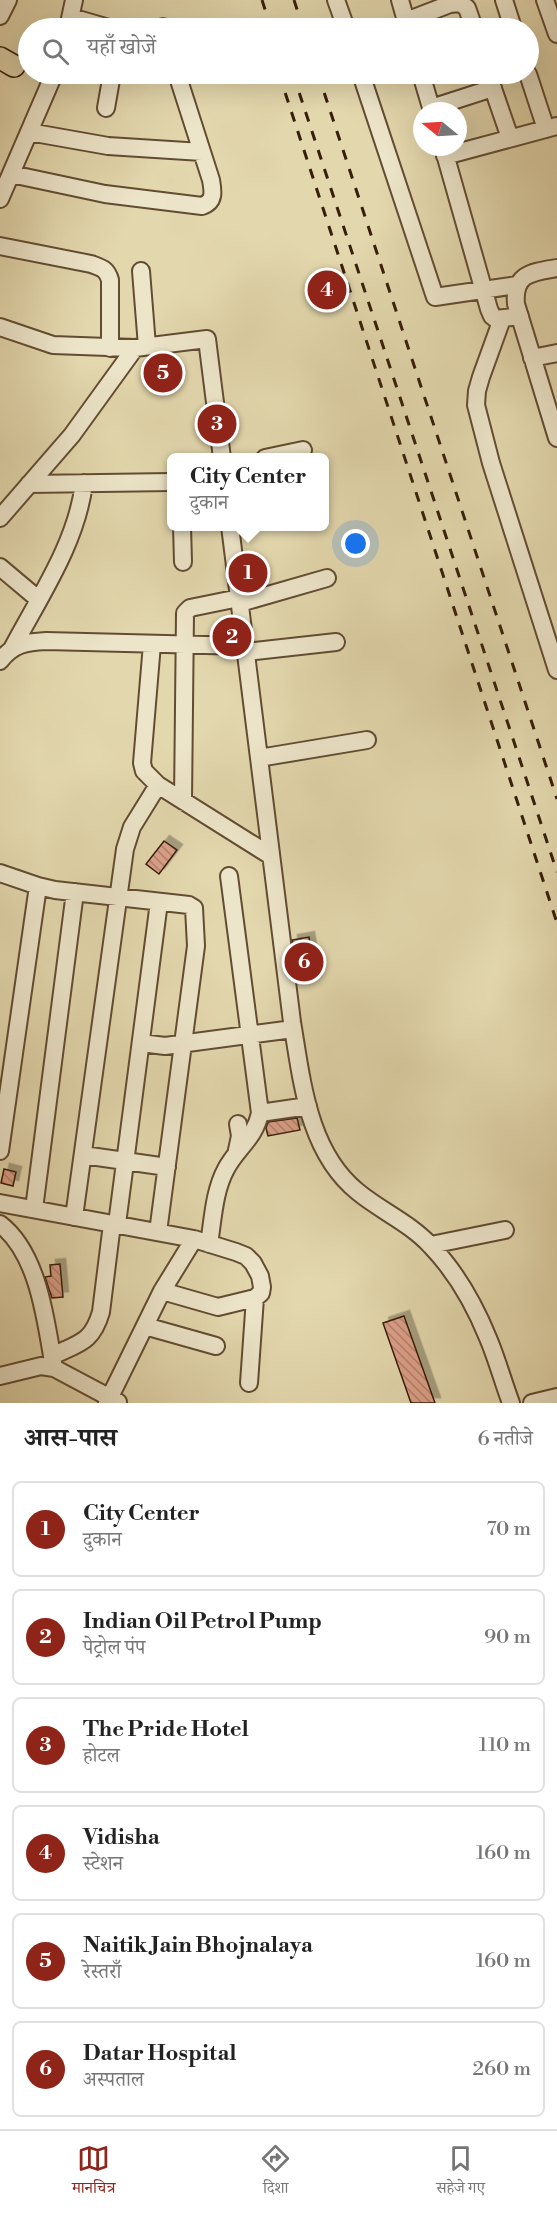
<!DOCTYPE html>
<html lang="hi">
<head>
<meta charset="utf-8">
<style>
  :root { --surface:#fff; --page:#f6f6f6; --text:#222; --muted:#767676; --line:#e0e0e0; --accent:#8f2418 }
  body { margin:0; font-family:"Libre Bodoni","Noto Serif Devanagari",serif; background:var(--page); color:var(--text) }
  .compass { position:absolute; left:413px; top:102px; width:54px; height:54px; border-radius:50%; background:var(--surface); box-shadow:0 6px 24px #0002; rotate:288deg }
  .you { position:absolute; left:356px; top:544px; width:21px; height:21px; margin:-15px; border:4px solid #fff; border-radius:50%; background:#1a73e8; box-shadow:0 0 0 9px #1a73e833 }
  .badge { display:grid; place-items:center; width:39px; height:39px; border-radius:50%; background:var(--accent); color:#fff; font-size:20px; font-weight:700 }
  .pin { position:absolute; translate:-50% -50%; border:3px solid #fff; box-shadow:0 2px 6px #0006 }
  .popup { position:absolute; left:167px; top:453px; width:162px; height:78px; box-sizing:border-box; display:grid; place-content:center; border-radius:9px; background:var(--surface); filter:drop-shadow(0 2px 4px #0005); font-size:20px; white-space:nowrap; color:var(--muted) }
  .popup b { font-size:22px; color:var(--text) }
  .popup::after { content:''; position:absolute; left:50%; top:100%; margin-left:-12px; border:12px solid transparent; border-top-color:var(--surface) }
  .list { margin:0; padding:0; list-style:none }
  h2 { display:flex; justify-content:space-between; align-items:center; height:78px; margin:0; padding:0 24px; font-size:26px }
  h2 small { font-size:20px; font-weight:400; color:var(--muted) }
  .list li { display:grid; grid-template-columns:39px 1fr auto; gap:18px; align-items:center; box-sizing:border-box; height:96px; margin:0 12px 12px; padding:0 12px; border:2px solid var(--line); border-radius:9px }
  .list b { display:block; font-size:22px; white-space:nowrap }
  .list p { margin:0; font-size:20px; white-space:nowrap; color:var(--muted) }
  .list em { font-size:20px; font-style:normal; color:var(--muted) }
  .icon { flex:none; width:33px; height:33px; fill:none; stroke:currentColor; stroke-width:2; stroke-linecap:round; stroke-linejoin:round }
  .map { position:relative; flex:none; width:557px; height:1403px; overflow:hidden }
  .search { position:absolute; background:var(--surface); box-shadow:0 6px 24px #0002; left:18px; right:18px; top:18px; height:66px; display:flex; align-items:center; gap:15px; box-sizing:border-box; padding:0 21px; border-radius:33px; color:var(--muted); font-size:22px }
  .sheet { height:726px; background:var(--surface) }
  nav { display:flex; justify-content:space-around; align-items:center; box-sizing:border-box; height:84px; border-top:2px solid var(--line); background:var(--surface); font-size:16px; color:var(--muted) }
  nav a { display:grid; justify-items:center; gap:3px }
  nav .on { color:var(--accent) }
  .map>svg:first-child { display:block }
  .building { fill:url(#building-back-hatch); stroke:#371e09; stroke-width:1.5; filter:url(#shadow) }
  .lines { fill:none; stroke-linecap:round; stroke-linejoin:round }
  .minor-casing { stroke:#624c32; stroke-width:20 }
  .major-casing { stroke:#371e09; stroke-width:24 }
  .minor { stroke:#ede5ca; stroke-width:16 }
  .major { stroke:#e3d7ad; stroke-width:21 }
  .rail { stroke:#371e09; stroke-width:3; stroke-dasharray:10 10; stroke-linecap:butt }
</style>
</head>
<body>
<div class="map">
<svg width="557" height="1403" viewBox="0 0 557 1403">
  <defs>
    <pattern id="building-back-hatch" width="6" height="6" patternUnits="userSpaceOnUse" patternTransform="scale(1.5)"><rect width="6" height="6" fill="#dca089"/><path d="M-1 5l2 2M0 0l6 6M5-1l2 2" fill="none" stroke="#b3826e"/></pattern>
    <filter id="shadow"><feDropShadow dx="5.5" dy="-5.5" stdDeviation="0" flood-color="#0004"/></filter>
  </defs>
  <rect width="100%" height="100%" fill="#e3d7ad"/>
  <filter id="stains"><feTurbulence type="fractalNoise" baseFrequency=".00333" numOctaves="4"/><feColorMatrix values="0 0 0 0 .2 0 0 0 0 .09 0 0 0 0 .02 0 0 0 .5 -.17"/></filter>
  <radialGradient id="worn" r=".72"><stop offset=".6" stop-color="#630" stop-opacity="0"/><stop offset="1" stop-color="#630" stop-opacity=".3"/></radialGradient>
  <path class="building" d="M164,841l13,9 -18,24 -13,-10z
    M309,937l5,32 -18,3 -4,-32z
    M297,1118l3,12 -32,6 -2,-8 2,-6z
    M4,1169l12,3 -3,14 -12,-3z
    M60,1264l3,33 -11,1 -7,-21 6,-1 -1,-11z
    M404,1316l31,87h-24l-28,-80z"/>
  <g class="lines">
    <defs>
      <path id="minor" d="M336,0l10,28
        M400,0l8,28
        M504,0l9,28
        M545,0l12,34
        M0,16l8,-16
        M71,17l38,11
        M406,21l44,-17 10,-1 7,5 7,20
        M163,27v1
        M68,28l6,-28
        M361,74l74,223 82,-12
        M421,74l11,37
        M488,74l22,64
        M528,74l18,55
        M106,108l6,-34
        M431,108l62,-20
        M29,132l79,14 94,6
        M443,147l46,162 3,7 4,3 24,-3
        M445,156l112,-30
        M11,174l94,20 97,12c13,-4 11,-15 9,-26l-34,-106
        M0,199l54,-125
        M0,246l91,18c11,4 16,5 19,16v68
        M557,268c-24,4 -44,5 -41,36l41,134
        M141,271l6,75
        M502,319l-21,58 -4,14 -1,14 15,58 66,207
        M0,327l53,18 82,3 72,-9 15,119
        M532,358l25,-5
        M265,458l38,-8
        M29,484l143,-2
        M0,518l72,-83 63,-87
        M182,526l1,36
        M230,526l62,496c10,59 16,130 66,170 23,19 52,31 73,54 24,25 44,60 57,92 9,21 15,44 23,65
        M0,567l38,32
        M240,603l87,-25
        M152,644l-10,119 2,8 14,14 113,71
        M13,647c27,-51 64,-105 71,-164
        M246,652l90,-10
        M0,661c13,-17 26,-19 46,-20l199,5
        M259,758l108,-18
        M183,801l2,-188 5,-5 49,-10
        M0,873l38,13 17,4 134,15 5,3 2,38 -38,286
        M141,1043l24,3 128,-17
        M260,1113l48,-7
        M237,1150l3,-14 -2,-12
        M0,1151l38,-265
        M83,1155l84,12
        M0,1203l194,36 42,13 10,4 7,7 7,13 2,11 -1,6 -6,5 -37,9 -56,-16
        M34,1209l41,-317
        M74,1217l51,-368 7,-22 26,-42
        M0,1224c39,30 46,98 54,144
        M117,1224l42,-322
        M209,1244c4,-25 5,-53 17,-75 11,-21 29,-31 34,-56l-31,-237
        M431,1245l74,-15
        M145,1326l71,20
        M52,1356c27,-13 40,-13 49,-44l11,-88
        M0,1376l41,-10 13,2 64,34
        M249,1383l6,-85
        M107,1403l55,-112 32,-52
        M532,1403l25,-6"/>
      <path id="major" d="M0,58l14,8"/>
    </defs>
    <use href="#minor" class="minor-casing"/>
    <use href="#major" class="major-casing"/>
    <use href="#minor" class="minor"/>
    <use href="#major" class="major"/>
    <path class="rail" d="M262,0l9,28
      M294,0l9,28
      M279,74l278,849
      M293,74l264,798
      M318,74l239,725"/>
  </g>
  <rect width="100%" height="100%" filter="url(#stains)"/>
  <rect width="100%" height="100%" fill="url(#worn)"/>
</svg>
<svg class="compass" viewBox="-18 -18 36 36"><path d="M0-13l5 13h-10z" fill="#e53935"/><path d="M0 13l5-13h-10z" fill="#767676"/></svg>
<div class="you"></div>
<div class="pin badge" style="left:248px;top:573px">1</div>
<div class="popup"><b>City Center</b>दुकान</div>
<div class="pin badge" style="left:232px;top:637px">2</div>
<div class="pin badge" style="left:217px;top:424px">3</div>
<div class="pin badge" style="left:327px;top:290px">4</div>
<div class="pin badge" style="left:163px;top:373px">5</div>
<div class="pin badge" style="left:304px;top:962px">6</div>
<div class="search"><svg class="icon" aria-label="search" viewBox="0 0 24 24"><circle cx="10" cy="10" r="6"/><path d="M15 15l6 6"/></svg>यहाँ खोजें</div>
</div>
<section class="sheet">
<h2>आस-पास<small>6 नतीजे</small></h2>
<ul class="list">
<li><span class="badge">1</span><div><b>City Center</b><p>दुकान</p></div><em>70 m</em></li>
<li><span class="badge">2</span><div><b>Indian Oil Petrol Pump</b><p>पेट्रोल पंप</p></div><em>90 m</em></li>
<li><span class="badge">3</span><div><b>The Pride Hotel</b><p>होटल</p></div><em>110 m</em></li>
<li><span class="badge">4</span><div><b>Vidisha</b><p>स्टेशन</p></div><em>160 m</em></li>
<li><span class="badge">5</span><div><b>Naitik Jain Bhojnalaya</b><p>रेस्तराँ</p></div><em>160 m</em></li>
<li><span class="badge">6</span><div><b>Datar Hospital</b><p>अस्पताल</p></div><em>260 m</em></li>
</ul>
</section>
<nav>
<a class="on"><svg class="icon" aria-label="map" viewBox="0 0 24 24"><path d="M3 6l6-2 6 2 6-2v14l-6 2-6-2-6 2zM9 4v14M15 6v14"/></svg>मानचित्र</a>
<a><svg class="icon" aria-label="directions" viewBox="0 0 24 24"><path d="M12 3l9 9-9 9-9-9zM9 14v-3h6M13 9l2 2-2 2"/></svg>दिशा</a>
<a><svg class="icon" aria-label="saved" viewBox="0 0 24 24"><path d="M7 4h10v16l-5-4-5 4z"/></svg>सहेजे गए</a>
</nav>
</body>
</html>
